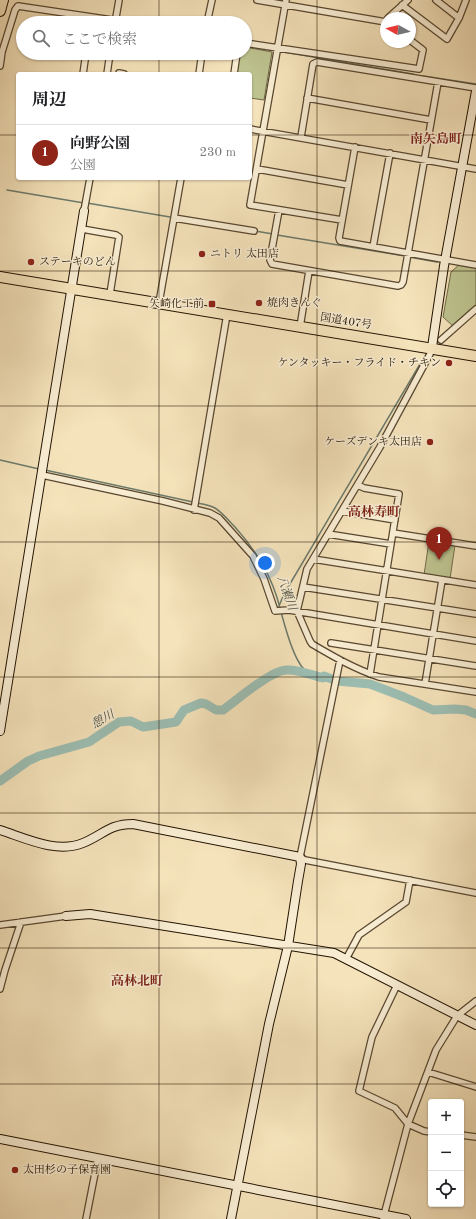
<!DOCTYPE html>
<html lang="ja">
<head>
<meta charset="utf-8">
<style>
  :root { --surface:#fff; --page:#f2f2f2; --text:#202124; --muted:#757577; --line:#e0e0e0; --accent:#8f2418 }
  body { margin:0; font-family:"Old Standard TT","Noto Serif JP",serif; background:var(--page); color:var(--text) }
  .controls { position:absolute; right:12px; bottom:12px; display:grid; overflow:hidden; border-radius:4px; box-shadow:0 1px 3px #0004 }
  .controls button { width:36px; height:36px; display:grid; place-items:center; padding:0; border:0; border-bottom:1px solid var(--line); background:var(--surface); color:var(--text); font:20px sans-serif }
  .compass { position:absolute; left:380px; top:12px; width:36px; height:36px; border-radius:50%; background:var(--surface); box-shadow:0 1px 3px #0004; rotate:278deg }
  .you { position:absolute; left:265px; top:563px; width:14px; height:14px; margin:-10px; border:3px solid #fff; border-radius:50%; background:#1a73e8; box-shadow:0 0 0 6px #1a73e833 }
  .badge { display:grid; place-items:center; width:26px; height:26px; border-radius:50%; background:var(--accent); color:#fff; font-size:13px; font-weight:700 }
  .pin { position:absolute; translate:-50% -33px; filter:drop-shadow(0 1px 2px #0008) }
  .pin::after { content:''; position:absolute; top:21px; width:14px; height:12px; background:inherit; clip-path:polygon(0 0,100% 0,50% 100%) }
  .list { margin:0; padding:0; list-style:none }
  h2 { display:flex; justify-content:space-between; align-items:center; height:52px; margin:0; padding:0 16px; font-size:17px }
  h2 small { font-size:13px; font-weight:400; color:var(--muted) }
  .list li { display:grid; grid-template-columns:26px 1fr auto; gap:12px; align-items:center; box-sizing:border-box; height:56px; padding:0 16px; border-top:1px solid var(--line) }
  .list b { display:block; font-size:15px; white-space:nowrap }
  .list p { margin:0; font-size:13px; white-space:nowrap; color:var(--muted) }
  .list em { font-size:13px; font-style:normal; color:var(--muted) }
  .icon { flex:none; width:22px; height:22px; fill:none; stroke:currentColor; stroke-width:2; stroke-linecap:round; stroke-linejoin:round }
  .map { position:relative; flex:none; width:476px; height:1219px; overflow:hidden }
  .search { position:absolute; background:var(--surface); box-shadow:0 1px 3px #0004; left:16px; top:16px; width:236px; height:44px; display:flex; align-items:center; gap:10px; box-sizing:border-box; padding:0 14px; border-radius:22px; color:var(--muted); font-size:15px }
  .panel { position:absolute; background:var(--surface); box-shadow:0 1px 3px #0004; left:16px; top:72px; width:236px; height:108px; border-radius:4px }
  .map>svg:first-child { display:block }
  .green { fill:#bdc38f; stroke:#706b48 }
  .lines { fill:none; stroke-linecap:round; stroke-linejoin:round }
  .stream { stroke:#6c7a6c; stroke-width:1.5 }
  .river { stroke:#9cbeb3; stroke-width:9 }
  .street-casing { stroke:#584730; stroke-width:8 }
  .secondary-casing { stroke:#231302; stroke-width:10 }
  .highway-casing { stroke:#231302; stroke-width:12 }
  .street { stroke:#f8edd3; stroke-width:5.5 }
  .secondary { stroke:#f8edd3; stroke-width:8 }
  .highway { stroke:#f5e3bb; stroke-width:10 }
  .grid { fill:none; stroke:#231302; stroke-width:1; stroke-opacity:0.55 }
  .poi-dot { fill:#8f2418; stroke:#f8edd3; stroke-width:1.5 }
  .labels { text-anchor:middle; dominant-baseline:central; stroke-width:3; stroke-linejoin:round; paint-order:stroke }
  .poi-label { font-size:11px; fill:#231302; stroke:#f8edd3; text-anchor:start }
  .street-label { font-size:11px; fill:#231302; stroke:#f8edd3 }
  .water-label { font-size:12px; font-style:italic; fill:#4d4f40; stroke:#f8edd3 }
  .quarter-label { font-size:13px; font-weight:bold; fill:#7a1f14; stroke:#f8edd3 }
</style>
</head>
<body>
<div class="map">
<svg width="476" height="1219" viewBox="0 0 476 1219">
  <rect width="100%" height="100%" fill="#f5e3bb"/>
  <filter id="stains"><feTurbulence type="fractalNoise" baseFrequency=".005" numOctaves="4"/><feColorMatrix values="0 0 0 0 .2 0 0 0 0 .09 0 0 0 0 .02 0 0 0 .5 -.17"/></filter>
  <radialGradient id="worn" r=".72"><stop offset=".6" stop-color="#630" stop-opacity="0"/><stop offset="1" stop-color="#630" stop-opacity=".3"/></radialGradient>
  <path class="green" d="M245,47l27,5 -8,48 -14,-2v-24h-14l3,-21h6z
    M460,264l16,3v38l-23,21 -10,-9 8,-45z
    M429,541l26,4 -5,34 -26,-4z"/>
  <g class="lines">
    <path class="stream" d="M66,16l42,7
      M245,46l25,4
      M284,52l129,22
      M423,76l53,8
      M7,190l77,13
      M87,203l83,14
      M255,231l18,3
      M277,235l128,21
      M409,257l28,5
      M0,460l39,9
      M45,470l148,32
      M197,503c6,1 13,2 18,5 8,5 14,13 20,19 22,25 37,49 45,81
      M279,606l5,-12 139,-235
      M281,612c4,14 14,55 28,61 4,2 10,2 15,3"/>
    <path class="river" d="M0,781l28,-20 11,-5 50,-14 30,-20 12,-1 12,6 33,-5 8,-12 17,-7 5,1 10,6h7c14,-10 47,-39 63,-40 12,-1 25,5 37,8l1,-2 13,5 33,3 34,13 29,13 22,-1 11,1 10,4"/>
    <defs>
      <path id="street" d="M257,0l129,22
        M286,0l-36,205 92,15
        M436,0l23,18
        M402,5l45,34 12,-21 7,-18
        M388,18l20,-18
        M115,23l4,-23
        M207,23l5,-23
        M245,43l174,26 4,-19 -13,-10
        M0,66l2,-14 13,-42 3,-4 114,17
        M119,73l5,1
        M83,74l3,-21
        M107,74l3,-21
        M199,74l3,-21
        M234,74l3,-21
        M307,98l124,22
        M250,129l226,40
        M301,137l12,-73 4,-2 159,26
        M355,147l-16,91 1,3 136,24
        M257,169l91,16
        M279,210l-9,50 2,4 126,22 3,-1 2,-3 35,-200
        M84,211l6,-33
        M174,218l80,13
        M82,229l34,6 3,2 -9,57
        M373,247l17,-94
        M159,303l22,-125
        M300,327l9,-56
        M441,340l35,-31
        M432,348l-2,6 -50,93 -73,122 -10,42 13,30 2,3c22,13 43,25 67,33l97,15
        M42,475l121,26 47,12 9,5 34,38 11,23 11,32 14,-1 187,31
        M358,485l6,3 35,6 -29,180
        M194,510l33,-196
        M342,511l53,9
        M393,533l83,13
        M328,534l63,10
        M313,559l163,26
        M303,587l173,27
        M331,643l145,23
        M340,660l-40,197 5,3 171,33
        M425,684l17,-104
        M0,925l66,-9
        M346,959l13,-24 47,-33 4,-22
        M397,985l-25,52 -13,54 36,17 13,16 16,7 7,1
        M0,989l5,-19 16,-48
        M428,1072l48,15
        M461,1135l15,2
        M86,1219l12,-61
        M383,1219l25,-95 28,-74 21,-34 19,-15"/>
      <path id="secondary" d="M432,347l12,-81 32,-175
        M0,731l84,-520
        M0,830c25,8 57,24 83,13 20,-8 26,-19 50,-19l167,33 1,7 -3,17 -10,65 -19,78 -38,195
        M66,916l24,-2 244,39 142,72
        M0,1139l406,80"/>
      <path id="highway" d="M0,11l3,-11
        M0,277l476,79"/>
    </defs>
    <use href="#street" class="street-casing"/>
    <use href="#secondary" class="secondary-casing"/>
    <use href="#highway" class="highway-casing"/>
    <use href="#street" class="street"/>
    <use href="#secondary" class="secondary"/>
    <use href="#highway" class="highway"/>
  </g>
  <path class="grid" d="M159,0v23M317,0v1219M159,53v21M0,135h18M250,135h226M159,178v1041M0,271h476M0,406h476M0,542h476M0,677h476M0,813h476M0,948h476M0,1084h476"/>
  <g class="poi-dot">
    <circle cx="202" cy="254" r="4"/>
    <circle cx="31" cy="262" r="4"/>
    <circle cx="259" cy="303" r="4"/>
    <rect x="208" y="300" width="8" height="8" rx="2"/>
    <circle cx="449" cy="363" r="4"/>
    <circle cx="430" cy="442" r="4"/>
    <circle cx="15" cy="1170" r="4"/>
  </g>
  <g class="labels">
    <g class="poi-label">
      <text x="210" y="254">ニトリ 太田店</text>
      <text x="39" y="262">ステーキのどん</text>
      <text x="267" y="303">焼肉きんぐ</text>
      <text x="204" y="304" text-anchor="end">矢崎化工前</text>
      <text x="441" y="363" text-anchor="end">ケンタッキー・フライド・チキン</text>
      <text x="422" y="442" text-anchor="end">ケーズデンキ太田店</text>
      <text x="23" y="1170">太田杉の子保育園</text>
    </g>
    <g class="street-label">
      <text transform="translate(346 322) rotate(9)">国道407号</text>
    </g>
    <g class="water-label">
      <text transform="translate(286 593) rotate(70)">八瀬川</text>
      <text transform="translate(103 720) rotate(-29)">憩川</text>
    </g>
    <g class="quarter-label">
      <text x="436" y="139">南矢島町</text>
      <text x="374" y="512">高林寿町</text>
      <text x="137" y="981">高林北町</text>
    </g>
  </g>
  <rect width="100%" height="100%" filter="url(#stains)"/>
  <rect width="100%" height="100%" fill="url(#worn)"/>
</svg>
<div class="controls">
<button>+</button>
<button>−</button>
<button><svg class="icon" aria-label="locate" viewBox="0 0 24 24"><circle cx="12" cy="12" r="6"/><path d="M12 2v4M12 18v4M2 12h4M18 12h4"/></svg></button>
</div>
<svg class="compass" viewBox="-18 -18 36 36"><path d="M0-13l5 13h-10z" fill="#e53935"/><path d="M0 13l5-13h-10z" fill="#757577"/></svg>
<div class="you"></div>
<div class="pin badge" style="left:439px;top:560px">1</div>
<div class="search"><svg class="icon" aria-label="search" viewBox="0 0 24 24"><circle cx="10" cy="10" r="6"/><path d="M15 15l6 6"/></svg>ここで検索</div>
<section class="panel">
<h2>周辺<small></small></h2>
<ul class="list">
<li><span class="badge">1</span><div><b>向野公園</b><p>公園</p></div><em>230 m</em></li>
</ul>
</section>
</div>
</body>
</html>
